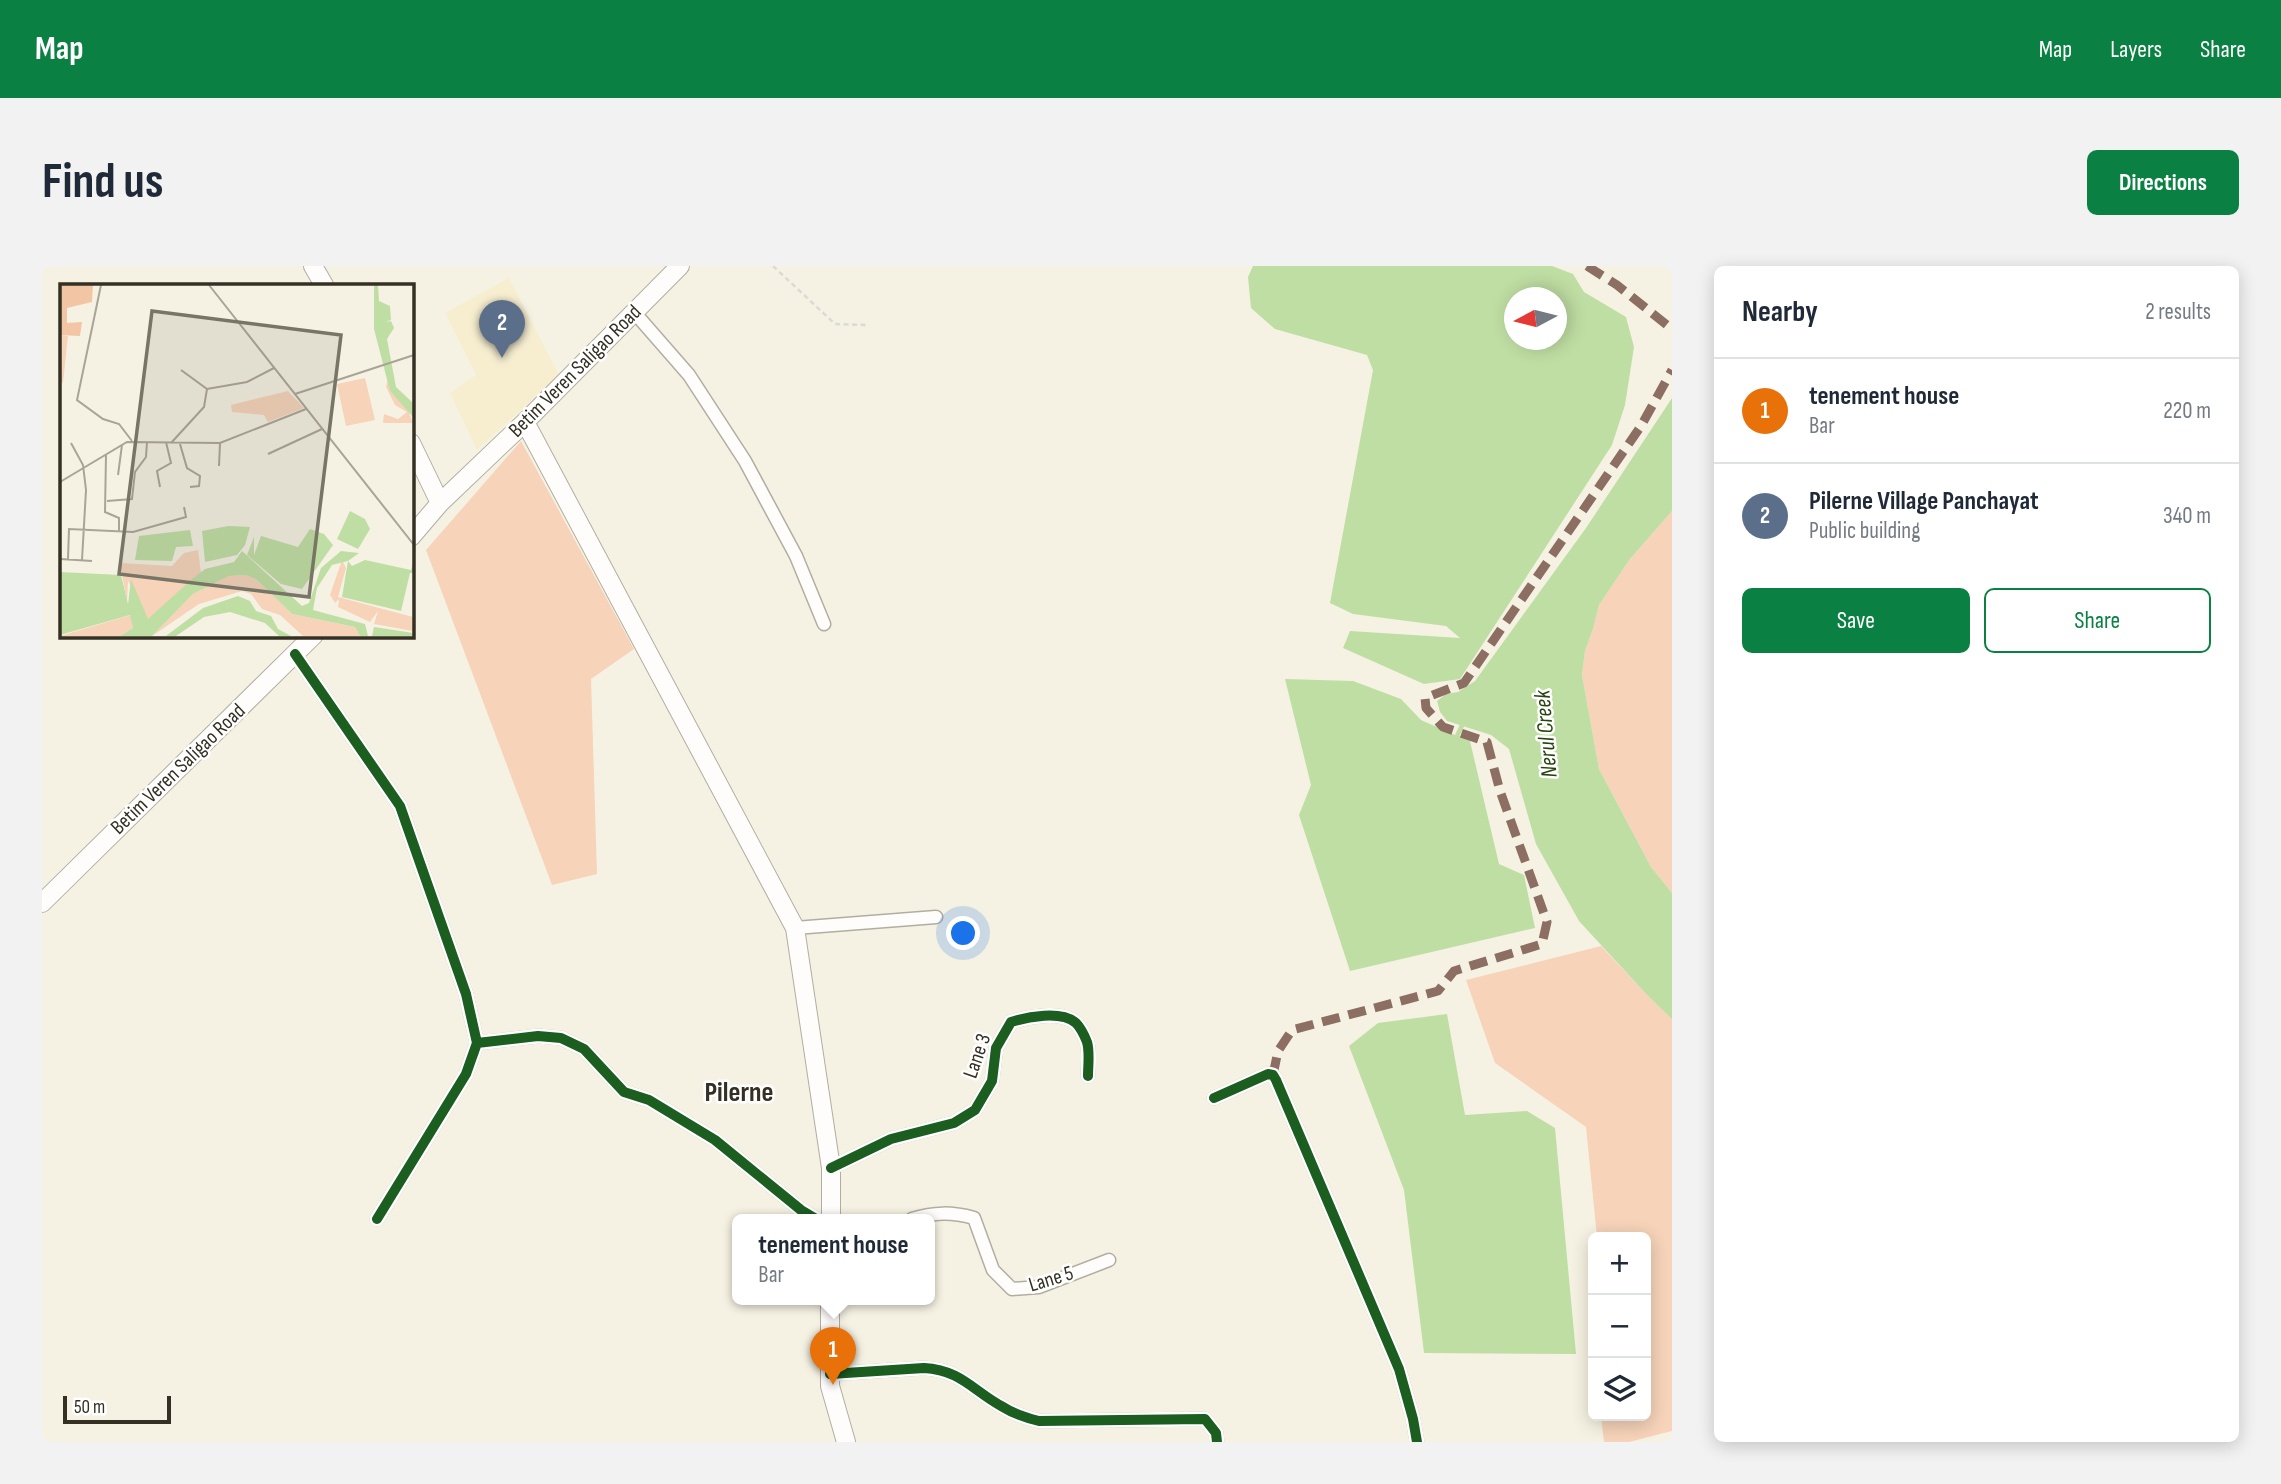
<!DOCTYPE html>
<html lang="en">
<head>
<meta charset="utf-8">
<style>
  :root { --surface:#fff; --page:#f2f2f3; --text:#1f2937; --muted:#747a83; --line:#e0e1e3; --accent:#0b8043 }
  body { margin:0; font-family:"Sofia Sans Condensed",sans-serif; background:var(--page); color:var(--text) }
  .controls { position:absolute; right:21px; bottom:21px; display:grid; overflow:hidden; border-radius:10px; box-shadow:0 4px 18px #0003 }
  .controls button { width:63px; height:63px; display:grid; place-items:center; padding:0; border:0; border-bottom:2px solid var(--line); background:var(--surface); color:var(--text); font:35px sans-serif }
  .compass { position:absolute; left:1462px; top:21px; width:63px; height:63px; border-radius:50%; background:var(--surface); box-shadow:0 4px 18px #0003; rotate:263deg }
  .scale { position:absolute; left:21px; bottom:18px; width:108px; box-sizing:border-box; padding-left:7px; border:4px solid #343023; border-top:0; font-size:19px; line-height:24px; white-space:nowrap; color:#343023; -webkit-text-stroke:5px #fff; paint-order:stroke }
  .you { position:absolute; left:922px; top:668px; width:24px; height:24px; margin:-18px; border:5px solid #fff; border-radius:50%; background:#1a73e8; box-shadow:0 0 0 10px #1a73e833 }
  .badge { display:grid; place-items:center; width:46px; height:46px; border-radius:50%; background:var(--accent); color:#fff; font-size:23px; font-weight:700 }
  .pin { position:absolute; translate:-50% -58px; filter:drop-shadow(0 2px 4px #0008) }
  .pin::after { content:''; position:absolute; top:37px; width:24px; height:21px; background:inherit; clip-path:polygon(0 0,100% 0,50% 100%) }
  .popup { position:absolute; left:690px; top:948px; width:203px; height:91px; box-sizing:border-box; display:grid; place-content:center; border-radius:10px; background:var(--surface); filter:drop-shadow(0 2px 5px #0005); font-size:23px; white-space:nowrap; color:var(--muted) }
  .popup b { font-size:26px; color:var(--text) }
  .popup::after { content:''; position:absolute; left:50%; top:100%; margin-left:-14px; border:14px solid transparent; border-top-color:var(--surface) }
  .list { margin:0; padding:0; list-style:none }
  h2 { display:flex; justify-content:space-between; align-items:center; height:91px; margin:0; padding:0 28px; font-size:30px }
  h2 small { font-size:23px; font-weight:400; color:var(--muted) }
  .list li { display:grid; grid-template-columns:46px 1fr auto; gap:21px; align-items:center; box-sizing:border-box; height:105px; padding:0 28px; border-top:2px solid var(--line) }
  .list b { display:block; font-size:26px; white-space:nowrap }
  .list p { margin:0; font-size:23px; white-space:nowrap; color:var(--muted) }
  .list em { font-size:23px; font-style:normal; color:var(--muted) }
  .actions { display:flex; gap:14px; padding:21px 28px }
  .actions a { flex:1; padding:16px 0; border:2px solid var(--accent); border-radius:10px; text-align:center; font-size:24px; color:var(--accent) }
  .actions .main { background:var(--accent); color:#fff }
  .icon { flex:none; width:38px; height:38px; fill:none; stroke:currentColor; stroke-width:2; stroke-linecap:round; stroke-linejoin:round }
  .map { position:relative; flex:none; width:1630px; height:1176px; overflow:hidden; border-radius:10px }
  header { display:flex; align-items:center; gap:42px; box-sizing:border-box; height:98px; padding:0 35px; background:var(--accent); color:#fff }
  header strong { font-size:33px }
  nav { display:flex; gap:38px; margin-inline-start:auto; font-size:24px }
  .intro { display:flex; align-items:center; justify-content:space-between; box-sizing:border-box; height:168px; padding:0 42px }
  h1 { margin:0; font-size:49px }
  .button { padding:18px 32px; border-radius:10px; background:var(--accent); color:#fff; font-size:24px; font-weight:700 }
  main { display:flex; gap:42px; padding:0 42px }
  aside { flex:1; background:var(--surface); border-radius:10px; box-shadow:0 4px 18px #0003 }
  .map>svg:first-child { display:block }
  .built { fill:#f7eed0 }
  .green { fill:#f6d3b9 }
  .water { fill:#bfdea3; fill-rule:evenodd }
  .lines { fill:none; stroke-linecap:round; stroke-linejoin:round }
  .stream { stroke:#bfdea3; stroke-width:4.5 }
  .street-casing { stroke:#b1aea1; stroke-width:15 }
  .secondary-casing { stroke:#b1aea1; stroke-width:20 }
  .path { stroke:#dcdad6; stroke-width:2.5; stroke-dasharray:5 3.5; stroke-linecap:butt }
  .street { stroke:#fefdfb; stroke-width:12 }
  .secondary { stroke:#fefdfb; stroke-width:18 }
  .quiet { stroke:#8d6e63; stroke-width:9; stroke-dasharray:18 9; stroke-linecap:butt }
  .cycleway-casing { stroke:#fff; stroke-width:15 }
  .cycleway { stroke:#1b5e20; stroke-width:10 }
  .labels { text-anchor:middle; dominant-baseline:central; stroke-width:5; stroke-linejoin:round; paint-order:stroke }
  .street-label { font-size:21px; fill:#343023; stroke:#fff }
  .water-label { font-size:23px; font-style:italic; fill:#28440e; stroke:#fff }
  .district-label { font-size:28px; font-weight:bold; fill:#343023; stroke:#fff }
  .inset-road { fill:none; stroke:#a8a496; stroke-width:2 }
  .view { fill:#787466; fill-opacity:0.15; stroke:#787466; stroke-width:3.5 }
  .inset-edge { fill:none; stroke:#343023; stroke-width:3.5 }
</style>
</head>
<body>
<header>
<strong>Map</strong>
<nav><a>Map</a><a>Layers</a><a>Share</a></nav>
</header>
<div class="intro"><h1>Find us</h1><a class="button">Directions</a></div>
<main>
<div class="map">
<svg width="1630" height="1176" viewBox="0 0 1630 1176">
  <rect width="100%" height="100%" fill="#f6f2e3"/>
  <path class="built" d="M467,12l50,97 -82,75 -27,-57 26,-18 -31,-62z"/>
  <path class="green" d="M479,175l113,208 -43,30 6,195 -45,11 -126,-335z
    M1630,245v382l-21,-26 -52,-98 -17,-94 3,-24 8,-22 6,-24 31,-46z
    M1559,680l46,49 25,24v412l-43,11h-25l-3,-26h45v-179h-49l-11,-110 -91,-64 -29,-83z"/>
  <path class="water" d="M1211,0h299l21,8 11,18 42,25 8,30 -9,58 -13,40 -152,234 -36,5 -81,-36 7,-17 110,7 -14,-12 -93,-12 -23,-11 43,-233 -6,-15 -92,-26 -24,-21 -3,-31zM1472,32h42v42h-42z
    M1630,132v113l-42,48 -31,46 -6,24 -8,22 -3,24 17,94 52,98 21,26v126l-25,-24 -68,-74 -43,-77 -27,-95 -18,-14 -44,-14 -7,-9 -3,-11 9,-7 12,-2 17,-11 111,-153z
    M1243,413l68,2 48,18 20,21 36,16 12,1 30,127 25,11 11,53 -185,43 -51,-156 12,-30z
    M1405,748l18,101 62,-4 28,17 21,226 -152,-1 -20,-163 -55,-144 29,-23z"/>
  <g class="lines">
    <path class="stream" d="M1415,470l7,-15"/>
    <defs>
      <path id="street" d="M592,46l55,63 56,86 51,95 28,68
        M253,388l105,152 66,188 11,49 -11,31 -89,145
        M753,662l141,-11
        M435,777l61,-7 23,2 23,11 40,43 25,8 66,40 86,70 15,9
        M1172,832l54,-24 5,1 3,5 123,289 14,50 4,23
        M789,902l60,-29 63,-16 21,-13 17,-29 4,-33 15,-26c16,-5 50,-12 65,1 4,4 9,14 11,19 3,10 1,24 1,34
        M870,953c22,-7 40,-7 62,-1l19,52 19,19 27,-2 70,-27
        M788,1108l94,-6c37,2 49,23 79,39 11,7 24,11 36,14l166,-2 11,14 1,9"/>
      <path id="secondary" d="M271,0l11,19
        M483,156l270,506 36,240v51
        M369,177l29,60
        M369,271l29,-34 85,-81 155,-156
        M0,637l272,-268
        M788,1033v87l16,56"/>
    </defs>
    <use href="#street" class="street-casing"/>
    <use href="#secondary" class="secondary-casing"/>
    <path class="path" d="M731,0l62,58 32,1"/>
    <use href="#street" class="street"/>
    <use href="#secondary" class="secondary"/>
    <path class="quiet" d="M1545,0l30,19 55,44
      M1231,809l5,-24 14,-21 146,-39 16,-20 88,-27 5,-22 -47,-131 -13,-49 -44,-15 -17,-19 -1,-10 39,-15 177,-257 31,-56"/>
    <defs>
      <path id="cycleway" d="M253,388l105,152 66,188 11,49 -11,31 -89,145
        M435,777l61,-7 23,2 23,11 40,43 25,8 66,40 86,70 15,9
        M1172,832l54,-24 5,1 3,5 123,289 14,50 4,23
        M789,902l60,-29 63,-16 21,-13 17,-29 4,-33 15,-26c16,-5 50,-12 65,1 4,4 9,14 11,19 3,10 1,24 1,34
        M788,1108l94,-6c37,2 49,23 79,39 11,7 24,11 36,14l166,-2 11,14 1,9"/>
    </defs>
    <use href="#cycleway" class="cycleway-casing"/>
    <use href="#cycleway" class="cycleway"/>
  </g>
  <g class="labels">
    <g class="street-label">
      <text transform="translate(533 105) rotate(-45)">Betim Veren Saligao Road</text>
      <text transform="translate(136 503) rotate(-44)">Betim Veren Saligao Road</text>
      <text transform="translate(935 790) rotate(-71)">Lane 3</text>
      <text transform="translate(1009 1013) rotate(-17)">Lane 5</text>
    </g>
    <g class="water-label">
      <text transform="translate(1504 468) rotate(-95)">Nerul Creek</text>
    </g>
    <g class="district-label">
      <text x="697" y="826">Pilerne</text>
    </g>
  </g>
  <g transform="translate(18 18)">
    <rect width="354" height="354" fill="#f6f2e3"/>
    <path d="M0,51l8,1 -5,47 -3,-2zM329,90l1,17 17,16 6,16h-30l1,-9 14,5 9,-7 -12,-7 -9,-18zM305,94l10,42 -29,6 -9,-42zM228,107l16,17 -36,14 -4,-7 -32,-3 -1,-7zM138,266l3,23 -53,47 -20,-39 -1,22 -7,-40 52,3 12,-13zM282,276l4,8 -8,29 75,20v14l-39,-7 4,-13 -8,11 -32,-15 1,-8 -4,4 -5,-8zM185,291l11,4 36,35 63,13 5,9h-57l-23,-21 -18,-6 -11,-15 -9,-3 -43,13 -47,32 41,-42 36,-18zM71,331l2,13 -13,8h-60z" fill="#f6d3b9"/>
    <path d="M0,1h33l-1,17 -25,6v15l15,-1 -2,14 -20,-1z" fill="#f2c6a4"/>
    <path d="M314,1h4l1,16 11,5 1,14 -6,2 6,-1 3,7 -7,11 9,48 17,16v14l-23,-26 -16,-62zM290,227l15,8 5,10 -12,20 -21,-10zM168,242l22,1 -5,18 -8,10 -32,7 -3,-31zM250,245l14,5 9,11 -31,44 -21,-5 -34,-29 7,-18v18l7,-19 37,11zM130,246l3,16 -17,1 -4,14 -37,-1 4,-24zM182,267l60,55 7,-3 12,-35 20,-17 18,2 -11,8 4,5 13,-6 46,10 2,-7v10h-3l-9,38 -59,-14 6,-36 -16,4 -15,23 -4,22 52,14 3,12h-8l-5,-9 -63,-13 -36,-35 -11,-4 -16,1 -36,18 -41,42h-32l13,-8 -3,-13 -70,20v-63l61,3 7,29 3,-25 17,40 44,-40 13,-10 29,-7zM178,312l12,5 6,10 15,5 7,13 13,7h-12l-14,-13 -35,-11 -26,5 -28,19h-10l37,-28zM314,343l39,6v3h-41z" fill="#bfdea3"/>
    <path class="inset-road" d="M41,1l-24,115 26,19 16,5 13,17M149,1l205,260M121,86l26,19 40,-7 27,-14M235,110l119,-39M11,159l12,22 3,25 -4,70M111,159l33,-36 3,-18M120,160l7,24 13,8 -1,10 -9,1M208,170l54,-25M46,171l-1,57 14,6v15M159,182l1,-23M58,191l4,-30M0,198l67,-40 93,1 86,-34M100,203l-3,-16 14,-8 -5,-21M47,217l25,-2 3,-27 11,-15 1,-15M0,275l32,2M8,275l1,-30 64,3 53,-15 -2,-10"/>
    <path class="view" d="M92,27l189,24 -32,262 -190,-23z"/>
    <rect width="354" height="354" class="inset-edge"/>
  </g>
</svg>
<div class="controls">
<button>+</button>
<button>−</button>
<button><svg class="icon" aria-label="layers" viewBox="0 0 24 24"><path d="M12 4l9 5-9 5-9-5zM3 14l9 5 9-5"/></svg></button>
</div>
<svg class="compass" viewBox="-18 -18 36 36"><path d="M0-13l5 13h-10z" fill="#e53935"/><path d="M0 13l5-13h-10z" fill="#747a83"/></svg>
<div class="scale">50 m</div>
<div class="you"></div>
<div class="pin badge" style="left:791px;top:1119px;background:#e8710a">1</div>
<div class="popup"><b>tenement house</b>Bar</div>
<div class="pin badge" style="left:460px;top:92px;background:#5c6f8a">2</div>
</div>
<aside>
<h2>Nearby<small>2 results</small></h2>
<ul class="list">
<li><span class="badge" style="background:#e8710a">1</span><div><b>tenement house</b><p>Bar</p></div><em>220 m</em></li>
<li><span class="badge" style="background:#5c6f8a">2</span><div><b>Pilerne Village Panchayat</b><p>Public building</p></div><em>340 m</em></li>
</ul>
<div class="actions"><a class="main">Save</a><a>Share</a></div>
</aside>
</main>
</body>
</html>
